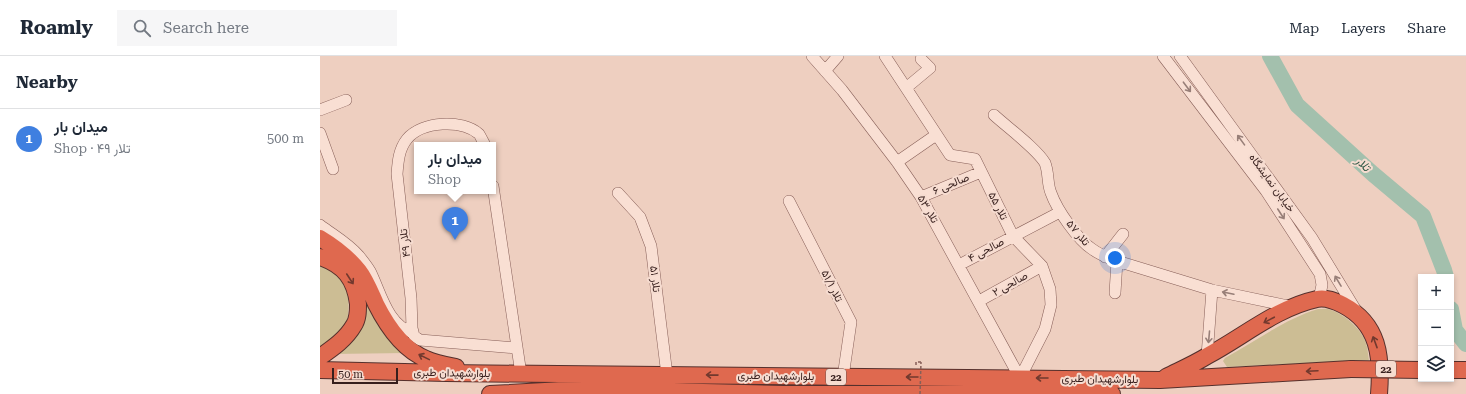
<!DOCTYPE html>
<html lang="en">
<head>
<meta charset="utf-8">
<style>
  :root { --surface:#fff; --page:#f6f6f7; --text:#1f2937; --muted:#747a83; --line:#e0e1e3; --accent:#b45309 }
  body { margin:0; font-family:"Roboto Serif",Vazirmatn,serif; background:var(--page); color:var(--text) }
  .controls { position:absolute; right:12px; bottom:12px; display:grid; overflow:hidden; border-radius:0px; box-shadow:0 2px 6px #0003 }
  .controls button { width:36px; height:36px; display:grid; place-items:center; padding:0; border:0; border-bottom:1px solid var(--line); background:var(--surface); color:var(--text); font:20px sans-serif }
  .scale { position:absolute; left:12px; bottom:10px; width:66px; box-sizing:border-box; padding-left:4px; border:2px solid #371f1d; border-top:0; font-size:11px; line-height:14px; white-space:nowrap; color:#371f1d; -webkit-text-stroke:3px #f6dcd0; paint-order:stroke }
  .you { position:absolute; left:795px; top:202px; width:14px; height:14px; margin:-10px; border:3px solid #fff; border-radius:50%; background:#1a73e8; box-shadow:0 0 0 6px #1a73e833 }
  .badge { display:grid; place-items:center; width:26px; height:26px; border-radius:50%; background:var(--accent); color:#fff; font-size:13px; font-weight:700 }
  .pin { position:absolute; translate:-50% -33px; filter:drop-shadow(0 1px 2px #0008) }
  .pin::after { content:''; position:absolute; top:21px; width:14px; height:12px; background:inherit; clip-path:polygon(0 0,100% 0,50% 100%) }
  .popup { position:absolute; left:94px; top:86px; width:82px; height:52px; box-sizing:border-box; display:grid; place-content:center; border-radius:0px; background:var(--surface); filter:drop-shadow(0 1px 3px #0005); font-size:13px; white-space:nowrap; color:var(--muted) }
  .popup b { font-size:15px; color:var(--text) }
  .popup::after { content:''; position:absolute; left:50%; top:100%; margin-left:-8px; border:8px solid transparent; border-top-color:var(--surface) }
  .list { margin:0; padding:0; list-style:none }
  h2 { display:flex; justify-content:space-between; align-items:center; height:52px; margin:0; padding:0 16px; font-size:17px }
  h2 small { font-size:13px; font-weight:400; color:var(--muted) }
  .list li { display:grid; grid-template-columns:26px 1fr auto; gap:12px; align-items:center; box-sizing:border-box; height:60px; padding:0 16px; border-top:1px solid var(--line) }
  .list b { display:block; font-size:15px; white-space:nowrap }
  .list p { margin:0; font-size:13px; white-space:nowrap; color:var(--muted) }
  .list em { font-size:13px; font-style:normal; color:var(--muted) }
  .icon { flex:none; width:22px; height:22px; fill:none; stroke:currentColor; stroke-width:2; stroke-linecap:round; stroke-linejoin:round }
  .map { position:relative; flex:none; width:1146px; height:338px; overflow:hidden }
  header { display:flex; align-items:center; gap:24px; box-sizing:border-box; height:56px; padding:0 20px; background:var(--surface); border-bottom:1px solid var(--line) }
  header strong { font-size:19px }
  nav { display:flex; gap:22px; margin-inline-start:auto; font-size:14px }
  .search { width:280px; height:36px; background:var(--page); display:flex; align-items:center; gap:10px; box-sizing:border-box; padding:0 14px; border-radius:0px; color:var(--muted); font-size:15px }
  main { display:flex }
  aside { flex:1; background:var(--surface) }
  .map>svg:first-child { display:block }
  .green { fill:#ccbd94 }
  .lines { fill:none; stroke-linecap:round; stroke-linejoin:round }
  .river { stroke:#a3c0ad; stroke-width:16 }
  .minor-casing { stroke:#875f58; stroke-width:12 }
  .highway-casing { stroke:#55302c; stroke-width:18 }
  .path { stroke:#875f58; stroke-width:1.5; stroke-dasharray:3 2; stroke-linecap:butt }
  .minor { stroke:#f9dfd3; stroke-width:11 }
  .highway { stroke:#df694f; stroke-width:16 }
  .highway-bridge-casing { stroke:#55302c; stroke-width:18; stroke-linecap:butt }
  .path-bridge { stroke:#875f58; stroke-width:1.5; stroke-dasharray:3 2; stroke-linecap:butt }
  .highway-bridge { stroke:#df694f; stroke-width:16 }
  .oneway { stroke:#987f78 }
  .oneway2 { stroke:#72392e }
  .labels { text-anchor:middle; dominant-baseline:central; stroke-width:4; stroke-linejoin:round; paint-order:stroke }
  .shield { fill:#f6dcd0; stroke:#705853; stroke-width:1 }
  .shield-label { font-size:10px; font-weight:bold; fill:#371f1d }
  .street-label { font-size:11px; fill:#371f1d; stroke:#f6dcd0 }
  .water-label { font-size:12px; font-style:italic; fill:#2c5744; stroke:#f6dcd0 }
</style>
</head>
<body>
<header>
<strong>Roamly</strong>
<div class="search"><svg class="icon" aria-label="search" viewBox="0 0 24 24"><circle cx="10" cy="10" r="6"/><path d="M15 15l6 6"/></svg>Search here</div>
<nav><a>Map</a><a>Layers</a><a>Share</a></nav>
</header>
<main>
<aside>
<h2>Nearby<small></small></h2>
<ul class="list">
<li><span class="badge" style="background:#3f7fe0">1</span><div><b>میدان بار</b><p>Shop · تلار ۴۹</p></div><em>500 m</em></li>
</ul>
</aside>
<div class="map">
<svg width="1146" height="338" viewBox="0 0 1146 338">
  <rect width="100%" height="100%" fill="#eecfc0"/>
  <path class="green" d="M0,210c21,7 31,24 28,46 0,4 0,9 -2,12 -6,10 -17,16 -26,23z
    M40,232l46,65 -74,1 11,-5z
    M998,253c4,0 9,-1 13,1 15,5 33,21 36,37 1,4 1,9 2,13l-142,7 -4,-6 2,-3c31,-17 60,-39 93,-49z"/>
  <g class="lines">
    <path class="river" d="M950,0l27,49 76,69 50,42 21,54 2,7
      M1131,253l4,21 11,14"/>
    <defs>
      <path id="minor" d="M492,0l30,34 55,72 24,35 99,181
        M565,0l65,99 25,4 38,77 29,30 8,23 1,16 -6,24 -25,49
        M843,0l103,135 54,83 2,11 -3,14
        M860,0l132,182 45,74
        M505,15l13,-15
        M586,32l24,-20 -9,-9
        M0,54l26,-10
        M674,59c13,12 43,34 51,48 4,10 2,21 6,30 6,17 27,47 41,56 8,6 16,9 25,12l95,29 81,17
        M0,77l13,36
        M165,89c-2,-3 -4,-8 -6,-11 -17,-15 -57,-13 -72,5 -8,10 -9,22 -10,35l14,124 1,30 2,8 6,4 97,8
        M577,106l39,-27
        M173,130l28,188
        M298,137l22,24 11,29 16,129
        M601,141l60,-25
        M469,145l62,121 -8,55
        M0,169c13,10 28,18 39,31 4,5 8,10 11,15 11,22 17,54 43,62
        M785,201l18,-23
        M639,209l101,-53
        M795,237l2,-32
        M659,245l63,-35
        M887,300l5,-66"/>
      <path id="highway" d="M0,182c15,9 28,19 39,33 7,9 12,22 17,33 11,22 26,45 50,55 9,4 20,6 30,8
        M0,201c24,8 35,22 38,47 0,7 0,15 -4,21 -8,14 -21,23 -34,32
        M0,314l126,3 714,7 191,-11
        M1131,314h15
        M846,321c14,-7 28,-13 41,-21 36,-19 69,-48 110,-57 9,-2 18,2 26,6 36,19 39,52 36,89
        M170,338l92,-5 202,5h328"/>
    </defs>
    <use href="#minor" class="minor-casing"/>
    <use href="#highway" class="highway-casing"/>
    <path class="path" d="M596,309v-3h5"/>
    <use href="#minor" class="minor"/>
    <use href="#highway" class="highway"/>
    <defs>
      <path id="highway-bridge" d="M1031,313l70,1"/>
    </defs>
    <use href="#highway-bridge" class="highway-bridge-casing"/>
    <path class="path-bridge" d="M600,338l1,-32"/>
    <use href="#highway-bridge" class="highway-bridge"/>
  </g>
  <defs><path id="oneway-shaft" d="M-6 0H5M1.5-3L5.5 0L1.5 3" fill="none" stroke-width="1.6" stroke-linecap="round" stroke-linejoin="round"/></defs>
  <g class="oneway">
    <use href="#oneway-shaft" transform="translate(867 31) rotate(53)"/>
    <use href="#oneway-shaft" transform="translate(921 84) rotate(-126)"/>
    <use href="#oneway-shaft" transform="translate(961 158) rotate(57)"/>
    <use href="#oneway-shaft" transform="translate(1018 225) rotate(-121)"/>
    <use href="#oneway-shaft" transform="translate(908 237) rotate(-168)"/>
    <use href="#oneway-shaft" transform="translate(889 281) rotate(95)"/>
  </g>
  <g class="oneway2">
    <use href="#oneway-shaft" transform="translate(30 223) rotate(57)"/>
    <use href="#oneway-shaft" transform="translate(949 264) rotate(152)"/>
    <use href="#oneway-shaft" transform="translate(1055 286) rotate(-110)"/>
    <use href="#oneway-shaft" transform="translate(104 301) rotate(-154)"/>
    <use href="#oneway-shaft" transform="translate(992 315) rotate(177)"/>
    <use href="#oneway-shaft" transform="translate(392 319) rotate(-179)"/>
    <use href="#oneway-shaft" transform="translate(592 321) rotate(-180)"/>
    <use href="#oneway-shaft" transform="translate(722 322) rotate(-180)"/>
  </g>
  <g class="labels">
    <g class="shield">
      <rect x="1056" y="305" width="20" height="16" rx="3"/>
      <rect x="506" y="313" width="20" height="16" rx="3"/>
    </g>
    <g class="shield-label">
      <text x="1066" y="313">22</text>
      <text x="516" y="321">22</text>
    </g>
    <g class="street-label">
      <text transform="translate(952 127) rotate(54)">خیابان نمایشگاه</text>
      <text transform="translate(631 128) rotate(-23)">صالحی ۶</text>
      <text transform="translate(678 150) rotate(63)">تلار ۵۵</text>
      <text transform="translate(608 153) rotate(60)">تلار ۵۳</text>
      <text transform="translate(758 177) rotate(50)">تلار ۵۷</text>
      <text transform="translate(85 187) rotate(-97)">تلار ۴۹</text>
      <text transform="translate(666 194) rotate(-28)">صالحی ۴</text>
      <text transform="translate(335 223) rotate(83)">تلار ۵۱</text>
      <text transform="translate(690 228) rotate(-29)">صالحی ۲</text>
      <text transform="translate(512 230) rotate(63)">تلار ۵۱/۱</text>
      <text transform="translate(132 317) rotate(1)">بلوارشهیدان طبری</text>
      <text transform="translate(456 320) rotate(1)">بلوارشهیدان طبری</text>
      <text transform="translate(780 323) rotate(1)">بلوارشهیدان طبری</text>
    </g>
    <g class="water-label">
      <text transform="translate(1043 108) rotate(42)">تلار</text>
    </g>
  </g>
</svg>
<div class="controls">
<button>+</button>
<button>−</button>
<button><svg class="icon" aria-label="layers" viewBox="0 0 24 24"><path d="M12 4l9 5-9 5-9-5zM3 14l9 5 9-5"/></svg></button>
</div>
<div class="scale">50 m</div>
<div class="you"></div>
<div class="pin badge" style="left:135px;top:184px;background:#3f7fe0">1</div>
<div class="popup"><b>میدان بار</b>Shop</div>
</div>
</main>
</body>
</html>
